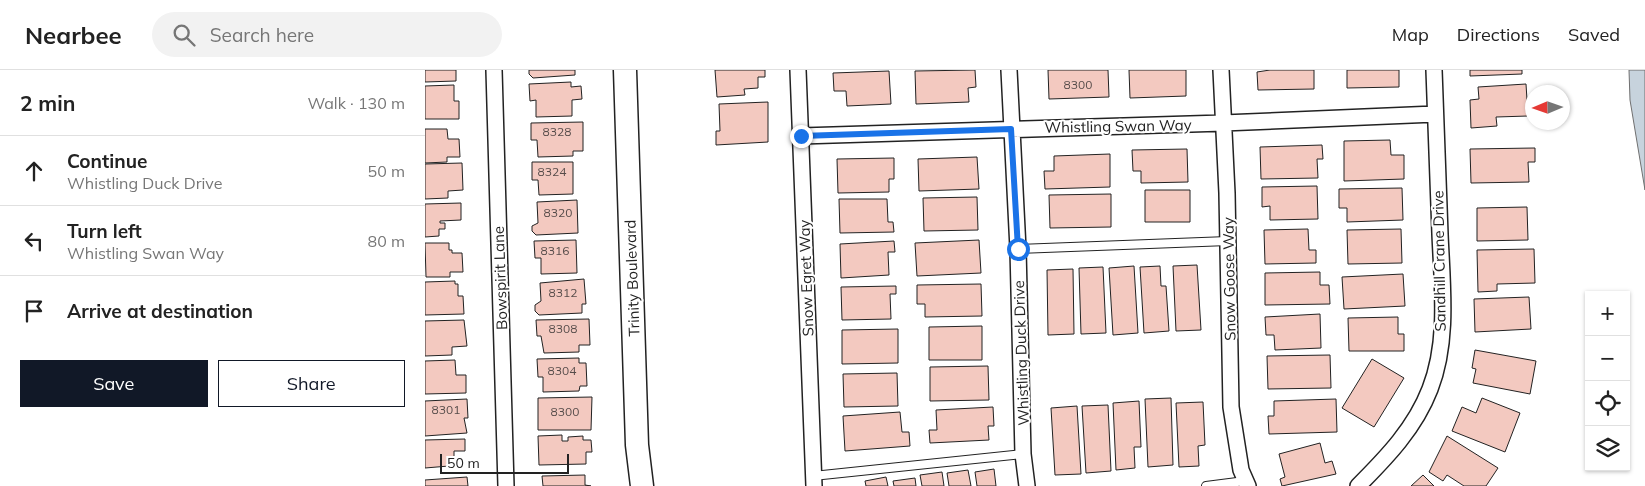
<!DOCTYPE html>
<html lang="en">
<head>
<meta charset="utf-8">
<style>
  :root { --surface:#fff; --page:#f2f2f2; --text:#222; --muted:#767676; --line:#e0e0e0; --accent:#111827 }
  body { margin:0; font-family:Mulish,sans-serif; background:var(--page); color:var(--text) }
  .controls { position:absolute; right:15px; bottom:15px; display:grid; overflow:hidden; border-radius:0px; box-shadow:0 1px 4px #0004 }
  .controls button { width:45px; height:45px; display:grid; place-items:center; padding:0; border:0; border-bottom:1px solid var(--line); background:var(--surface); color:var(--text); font:25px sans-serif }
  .compass { position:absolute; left:1100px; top:15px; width:45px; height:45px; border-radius:50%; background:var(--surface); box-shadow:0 1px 4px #0004; rotate:268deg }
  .scale { position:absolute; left:15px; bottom:12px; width:129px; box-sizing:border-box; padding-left:5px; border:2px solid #222; border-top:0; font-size:14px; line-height:18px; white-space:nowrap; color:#222; -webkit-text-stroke:4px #fff; paint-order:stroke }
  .stop { position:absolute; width:15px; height:15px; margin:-11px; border:4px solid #1a73e8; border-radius:50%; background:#fff }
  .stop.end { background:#1a73e8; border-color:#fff; box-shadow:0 1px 5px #0008 }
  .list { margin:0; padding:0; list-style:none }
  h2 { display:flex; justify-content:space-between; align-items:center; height:65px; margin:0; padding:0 20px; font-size:21px }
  h2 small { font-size:16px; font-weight:400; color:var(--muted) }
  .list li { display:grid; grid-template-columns:32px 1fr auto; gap:15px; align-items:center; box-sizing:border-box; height:70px; padding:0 20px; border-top:1px solid var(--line) }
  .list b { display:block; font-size:19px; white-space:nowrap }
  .list p { margin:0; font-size:16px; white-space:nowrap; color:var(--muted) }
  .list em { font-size:16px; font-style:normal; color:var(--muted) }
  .actions { display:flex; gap:10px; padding:15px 20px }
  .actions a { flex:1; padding:11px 0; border:1px solid var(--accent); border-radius:0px; text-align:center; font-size:18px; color:var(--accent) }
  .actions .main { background:var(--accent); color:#fff }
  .icon { flex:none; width:28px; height:28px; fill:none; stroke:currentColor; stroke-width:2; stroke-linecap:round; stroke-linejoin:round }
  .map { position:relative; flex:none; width:1220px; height:416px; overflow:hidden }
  header { display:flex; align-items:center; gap:30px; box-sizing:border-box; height:70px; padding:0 25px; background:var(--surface); border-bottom:1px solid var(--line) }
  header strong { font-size:24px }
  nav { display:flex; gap:28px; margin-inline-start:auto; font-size:18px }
  .search { width:350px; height:45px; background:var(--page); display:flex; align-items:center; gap:12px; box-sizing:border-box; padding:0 18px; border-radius:28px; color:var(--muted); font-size:19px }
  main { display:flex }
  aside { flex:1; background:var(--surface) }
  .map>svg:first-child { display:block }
  .water { fill:#c7d3dd; stroke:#6f6f6f }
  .building { fill:#f3c9c0; stroke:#222 }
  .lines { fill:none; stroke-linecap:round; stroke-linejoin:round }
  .lane-casing { stroke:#222; stroke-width:10 }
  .street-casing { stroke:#222; stroke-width:18 }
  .secondary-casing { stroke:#222; stroke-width:25 }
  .lane { stroke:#fff; stroke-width:8 }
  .street { stroke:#fff; stroke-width:15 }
  .secondary { stroke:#fff; stroke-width:22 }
  .route { stroke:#1a73e8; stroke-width:6 }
  .labels { text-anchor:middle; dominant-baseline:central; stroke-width:4; stroke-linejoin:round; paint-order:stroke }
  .number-label { font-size:12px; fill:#564c4a }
  .street-label { font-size:15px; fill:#222; stroke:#fff }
</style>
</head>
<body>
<header>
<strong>Nearbee</strong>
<div class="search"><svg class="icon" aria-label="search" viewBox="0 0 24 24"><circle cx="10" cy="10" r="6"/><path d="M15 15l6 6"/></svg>Search here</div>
<nav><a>Map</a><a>Directions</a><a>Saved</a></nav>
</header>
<main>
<aside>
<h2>2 min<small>Walk · 130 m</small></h2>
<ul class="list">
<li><svg class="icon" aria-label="ahead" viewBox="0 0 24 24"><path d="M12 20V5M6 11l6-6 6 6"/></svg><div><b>Continue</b><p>Whistling Duck Drive</p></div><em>50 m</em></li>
<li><svg class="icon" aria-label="left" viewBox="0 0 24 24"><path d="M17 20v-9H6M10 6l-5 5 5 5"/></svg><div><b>Turn left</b><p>Whistling Swan Way</p></div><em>80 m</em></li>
<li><svg class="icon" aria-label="arrive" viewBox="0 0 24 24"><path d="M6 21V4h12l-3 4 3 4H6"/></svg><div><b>Arrive at destination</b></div></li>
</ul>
<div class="actions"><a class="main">Save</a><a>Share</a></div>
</aside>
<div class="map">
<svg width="1220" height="416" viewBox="0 0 1220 416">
  <rect width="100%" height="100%" fill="#fff"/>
  <path class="water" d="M1204,0h16v120l-15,-90z"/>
  <path class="building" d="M0,0h31v11l-31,1z
    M104,0h46v5l-42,3 -4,-4z
    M290,0h50v7h-7v11l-14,1 1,6 -28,2z
    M550,0l1,17 -8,1 1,14 -53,2 -1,-33z
    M623,0h60l1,27 -60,2z
    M704,0h57v26l-56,2z
    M845,0h44v19l-56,1 -1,-18z
    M922,0h52v17l-52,1z
    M1045,0h52v4l-52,2z
    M464,1l2,33 -44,2 -1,-15h-12l-1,-18z
    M146,12v5l10,-1 1,13 -10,1v16l-36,1v-17l-6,1 -1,-17z
    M1101,14l2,32 -32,1 1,9 -26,2 -1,-28 9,-1 -1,-12z
    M29,15v16h5v18h-34v-33z
    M343,32v40l-52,3v-14h4l-1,-27z
    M158,52v29h-10v5l-35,1 -1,-17h-6v-17z
    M0,59h22l1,10h11l1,18h-13v5l-22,1z
    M965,70l1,15h13v24l-60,2v-40z
    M897,75l1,14h-6l1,19 -57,1 -1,-32z
    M1110,78v14h-7l1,20 -58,1 -1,-34z
    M762,79l1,33 -47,1v-12h-8l-1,-21z
    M685,84v33l-65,2 -1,-18h10v-15z
    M552,87l2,32 -60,2 -1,-32z
    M469,88v21h-5v13l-51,1 -1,-34z
    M107,92h41v32l-34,1 -1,-15h-6z
    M37,93l1,27 -15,1v7l-23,1v-35z
    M892,116l1,33 -48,1v-14l-8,1v-20z
    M977,118l1,32 -56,2v-14h-8v-19z
    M720,120h45v32h-45z
    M686,124v33l-61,1 -1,-33z
    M552,127l1,33 -54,1 -1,-33z
    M414,129h48l1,23h5l1,10 -54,1z
    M152,130l1,33 -42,2 -4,-4v-5l6,-3 -1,-21z
    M36,133v17l-21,1v2h5v6h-6v7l-14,1v-33z
    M1102,137l1,33 -51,1v-33z
    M883,159l1,21h7v13l-51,1 -1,-34z
    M976,159l1,34 -54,1 -1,-34z
    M151,170l1,33 -36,1v-16h-6l-1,-17z
    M554,170l2,33 -64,3 -2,-33z
    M469,171l1,11h-7l1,23 -48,3 -1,-34z
    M0,173h24v7h3v3h10l1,19h-13v5h-24z
    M1109,179l1,34 -38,1v7l-19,1 -1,-42z
    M772,195l4,65 -25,1 -3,-65z
    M709,196l4,67 -25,2 -4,-67z
    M735,196l1,20h5l3,45 -25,2 -4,-66z
    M678,197l3,66 -25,1 -2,-66z
    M648,199l1,65 -26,1 -1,-65z
    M895,202v13h9l1,19 -65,1v-32z
    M978,204l2,32 -61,3 -2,-32z
    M159,209l2,25h-4v9l-43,2 -4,-4v-6l6,-4 -1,-18z
    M30,211v3h3v12h5l1,18 -39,1v-33z
    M556,214l1,32 -57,1v-13h-8v-19z
    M471,216v8h-6l1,25 -49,1 -1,-33z
    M1104,227l2,32 -56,3 -1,-33z
    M895,244l1,34 -46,2 -1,-15h-8l-1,-18z
    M973,247v17h6v17h-55l-1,-33z
    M164,249l1,26h-11v7l-35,1 -3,-17h-4l-1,-16z
    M39,250l3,26 -15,1v8l-27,1v-35z
    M557,256v34h-53v-33z
    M473,259v34l-56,1v-34z
    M1050,280l61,11 -6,33 -57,-11 3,-14 -4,-1z
    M905,285l1,33 -63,1 -1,-33z
    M154,288v5h7l1,23h-7l-1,5 -36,1v-15h-5l-1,-18z
    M947,289l32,19 -30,49 -32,-19z
    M30,290l1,15h10v18l-41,1v-33z
    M563,296l1,34 -59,1v-34z
    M472,303l1,33 -54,1 -1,-33z
    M167,327l-1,33h-53v-32z
    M746,328l2,67 -25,2 -3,-68z
    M1057,328l38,15 -15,39 -53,-21 10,-24 14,6z
    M42,329l1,19h-4l3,15 -42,3v-35z
    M911,329l1,33 -68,2 -1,-18h6v-15z
    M714,331l2,46h-7l1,21 -19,2 -3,-67z
    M778,332l2,43 -7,1 1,20 -20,1 -3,-64z
    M683,335l3,66 -25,2 -4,-67z
    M652,336l4,68 -26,1 -4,-67z
    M568,337l1,19h-6l1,14 -59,3 -1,-13h8l-1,-20z
    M475,342l2,20h7l1,14 -65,5 -2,-35z
    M137,365v6h6v-4l15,-1v4h8l1,12h-6v12l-47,1 -1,-29z
    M1022,366l51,32 -12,18h-22l-17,-11 -4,6 -14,-9z
    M40,369v12h-11v9h-5v6l-24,2v-28z
    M895,373l5,20 7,-2 4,13 -54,12 -2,-7 5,-2 -6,-23z
    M569,399l2,17h-19l-2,-14z
    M543,400l3,16h-22l-2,-13z
    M517,402l2,14h-22l-2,-11z
    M160,405v10l6,1h-48l-1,-10z
    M998,405l11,11h-23z
    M42,407l1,9h-43v-6z
    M461,407l2,9h-22l-1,-5z
    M490,408l1,8h-22l-1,-5z"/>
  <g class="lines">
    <defs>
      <path id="lane" d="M593,179l210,-8
        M388,406l210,-22
        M781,416l39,-5"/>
      <path id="street" d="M69,0l12,416
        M373,0l16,416
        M584,0l9,179 5,205 4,32
        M796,0l6,123 4,214 10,63 7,16
        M376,66l422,-13 212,-9
        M933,416c29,-29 57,-58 72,-97 19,-48 12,-105 10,-155 -2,-55 -4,-109 -6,-164"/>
      <path id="secondary" d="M200,0l12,375 5,41"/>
    </defs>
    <use href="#lane" class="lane-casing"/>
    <use href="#street" class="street-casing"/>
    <use href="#secondary" class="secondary-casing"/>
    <use href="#lane" class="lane"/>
    <use href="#street" class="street"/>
    <use href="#secondary" class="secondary"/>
  </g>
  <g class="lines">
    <path class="route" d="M376,66l210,-7 7,120"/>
  </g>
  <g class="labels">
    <g class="number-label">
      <text x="653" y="14">8300</text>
      <text x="132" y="61">8328</text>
      <text x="127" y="101">8324</text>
      <text x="133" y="142">8320</text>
      <text x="130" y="180">8316</text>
      <text x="138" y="222">8312</text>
      <text x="138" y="258">8308</text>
      <text x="137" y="300">8304</text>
      <text x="21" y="339">8301</text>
      <text x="140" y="341">8300</text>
    </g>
    <g class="street-label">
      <text transform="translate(693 56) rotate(-1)">Whistling Swan Way</text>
      <text transform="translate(1014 191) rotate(-91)">Sandhill Crane Drive</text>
      <text transform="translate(75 208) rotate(-92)">Bowspirit Lane</text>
      <text transform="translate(207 208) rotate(-92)">Trinity Boulevard</text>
      <text transform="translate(381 208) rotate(-92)">Snow Egret Way</text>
      <text transform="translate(804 209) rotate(-91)">Snow Goose Way</text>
      <text transform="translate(596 283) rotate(-92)">Whistling Duck Drive</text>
    </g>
  </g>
</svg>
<div class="controls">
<button>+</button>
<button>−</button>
<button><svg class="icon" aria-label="locate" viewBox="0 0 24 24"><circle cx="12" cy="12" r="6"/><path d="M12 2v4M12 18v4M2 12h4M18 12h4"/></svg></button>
<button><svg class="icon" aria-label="layers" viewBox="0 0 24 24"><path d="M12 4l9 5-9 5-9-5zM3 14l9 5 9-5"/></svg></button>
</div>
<svg class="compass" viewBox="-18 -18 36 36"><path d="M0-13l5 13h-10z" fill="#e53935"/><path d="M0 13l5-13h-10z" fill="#767676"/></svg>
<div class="scale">50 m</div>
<div class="stop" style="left:593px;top:179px"></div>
<div class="stop end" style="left:376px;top:66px"></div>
</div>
</main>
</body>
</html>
